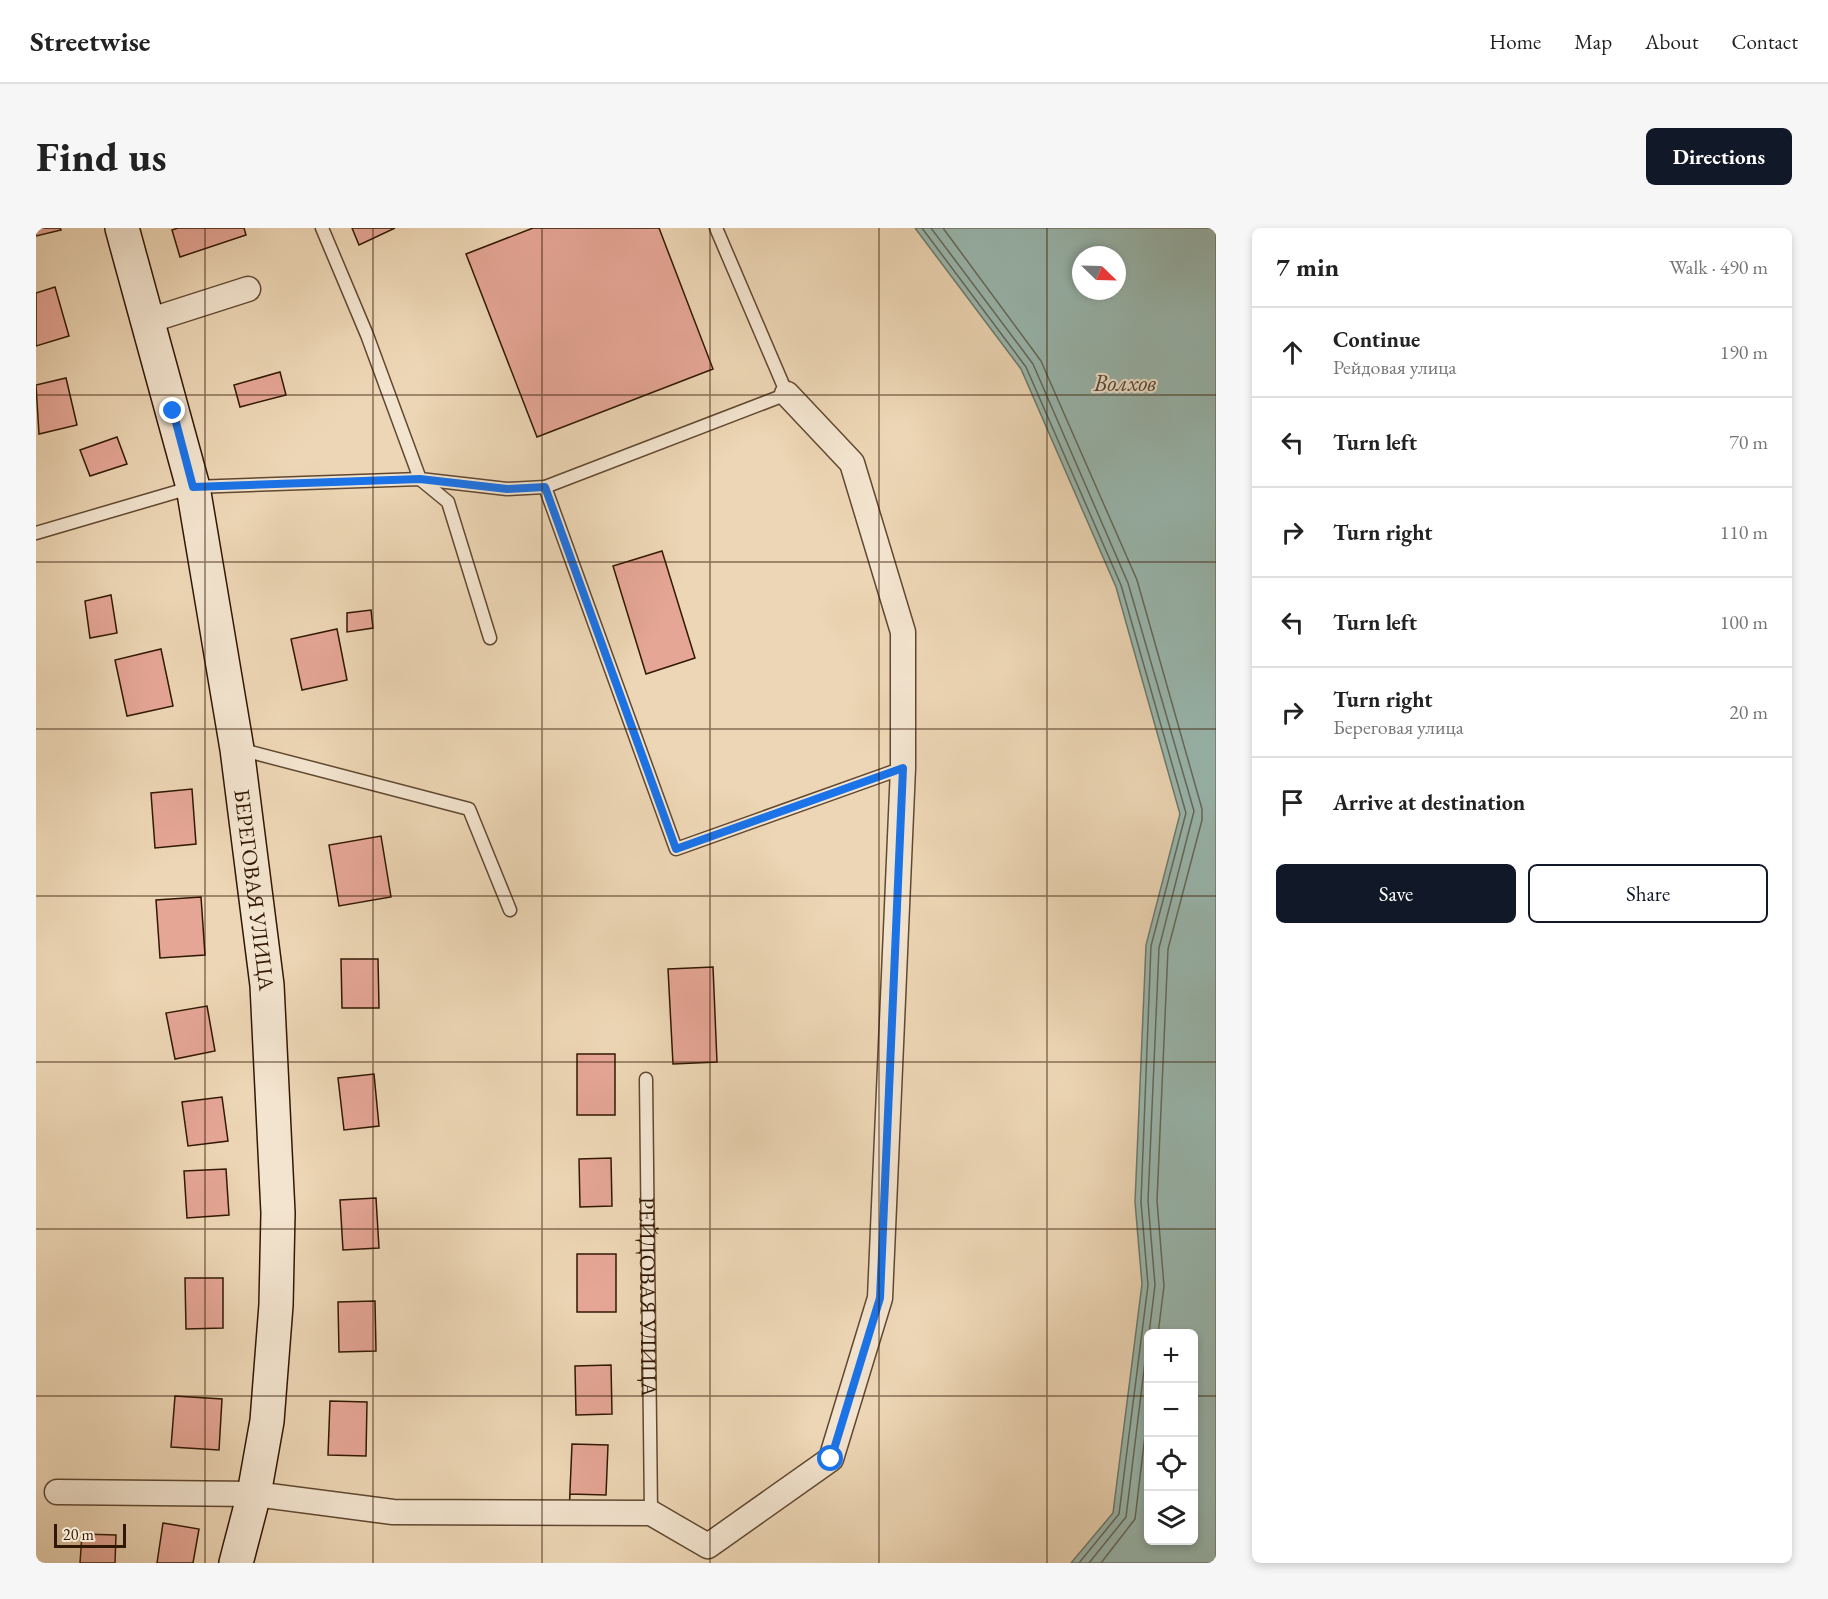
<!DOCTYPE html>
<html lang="en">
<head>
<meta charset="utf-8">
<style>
  :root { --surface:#fff; --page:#f6f6f6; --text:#222; --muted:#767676; --line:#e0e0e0; --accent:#111827 }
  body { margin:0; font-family:"EB Garamond",serif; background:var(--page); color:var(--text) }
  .controls { position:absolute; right:18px; bottom:18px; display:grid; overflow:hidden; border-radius:9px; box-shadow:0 3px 9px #0003 }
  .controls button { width:54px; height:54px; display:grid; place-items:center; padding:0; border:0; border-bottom:2px solid var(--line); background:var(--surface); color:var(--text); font:30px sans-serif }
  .compass { position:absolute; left:1036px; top:18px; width:54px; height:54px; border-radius:50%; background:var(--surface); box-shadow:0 3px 9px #0003; rotate:113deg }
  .scale { position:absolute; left:18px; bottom:15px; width:72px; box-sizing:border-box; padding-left:6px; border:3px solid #311803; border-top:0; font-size:16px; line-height:21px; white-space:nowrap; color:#311803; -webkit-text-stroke:4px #f3e4cf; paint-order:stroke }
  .stop { position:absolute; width:18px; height:18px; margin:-14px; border:4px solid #1a73e8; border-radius:50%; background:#fff }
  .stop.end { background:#1a73e8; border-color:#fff; box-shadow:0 2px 6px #0008 }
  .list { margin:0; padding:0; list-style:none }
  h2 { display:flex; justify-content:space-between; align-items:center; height:78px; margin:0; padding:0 24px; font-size:26px }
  h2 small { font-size:20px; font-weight:400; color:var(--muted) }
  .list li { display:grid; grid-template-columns:39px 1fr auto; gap:18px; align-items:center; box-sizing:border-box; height:90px; padding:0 24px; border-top:2px solid var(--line) }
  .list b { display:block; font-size:22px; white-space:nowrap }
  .list p { margin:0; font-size:20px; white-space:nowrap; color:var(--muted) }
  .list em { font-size:20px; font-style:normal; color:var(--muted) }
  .actions { display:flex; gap:12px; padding:18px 24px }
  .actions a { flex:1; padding:14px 0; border:2px solid var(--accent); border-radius:9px; text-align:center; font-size:21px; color:var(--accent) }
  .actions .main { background:var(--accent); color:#fff }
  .icon { flex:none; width:33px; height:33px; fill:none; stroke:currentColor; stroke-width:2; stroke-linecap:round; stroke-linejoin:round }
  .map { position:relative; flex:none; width:1180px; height:1335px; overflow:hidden; border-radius:9px }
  header { display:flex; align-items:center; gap:36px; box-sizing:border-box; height:84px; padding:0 30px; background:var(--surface); border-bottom:2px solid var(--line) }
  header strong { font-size:28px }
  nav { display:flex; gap:33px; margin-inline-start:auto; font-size:21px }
  .intro { display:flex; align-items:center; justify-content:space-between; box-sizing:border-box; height:144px; padding:0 36px }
  h1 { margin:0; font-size:42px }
  .button { padding:15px 27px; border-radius:9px; background:var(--accent); color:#fff; font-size:21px; font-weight:700 }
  main { display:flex; gap:36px; padding:0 36px }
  aside { flex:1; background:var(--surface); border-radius:9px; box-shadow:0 3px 9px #0003 }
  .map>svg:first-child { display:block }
  .water { fill:#99b9b1; stroke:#6f796b; stroke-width:1.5; fill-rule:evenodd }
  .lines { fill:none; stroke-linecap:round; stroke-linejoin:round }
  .shore { stroke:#65685a; stroke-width:1.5 }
  .building { fill:#e6a696; stroke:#311803; stroke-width:1.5 }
  .lane-casing { stroke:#604830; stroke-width:15 }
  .street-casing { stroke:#604830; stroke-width:27 }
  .secondary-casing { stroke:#311803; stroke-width:36 }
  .lane { stroke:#f3e4cf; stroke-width:12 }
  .street { stroke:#f3e4cf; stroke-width:24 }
  .secondary { stroke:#f3e4cf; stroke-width:33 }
  .route { stroke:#1a73e8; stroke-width:8 }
  .grid { fill:none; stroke:#311803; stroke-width:1.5; stroke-opacity:0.55 }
  .labels { text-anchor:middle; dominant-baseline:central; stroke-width:4.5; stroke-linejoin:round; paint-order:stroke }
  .street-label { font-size:22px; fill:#311803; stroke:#f3e4cf }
  .water-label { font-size:24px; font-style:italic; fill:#504837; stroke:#f3e4cf }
</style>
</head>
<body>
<header>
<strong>Streetwise</strong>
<nav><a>Home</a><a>Map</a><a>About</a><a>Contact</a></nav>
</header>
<div class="intro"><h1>Find us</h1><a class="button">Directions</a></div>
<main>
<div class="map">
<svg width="1180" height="1335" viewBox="0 0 1180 1335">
  <rect width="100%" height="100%" fill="#edd6b5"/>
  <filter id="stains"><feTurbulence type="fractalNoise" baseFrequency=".00333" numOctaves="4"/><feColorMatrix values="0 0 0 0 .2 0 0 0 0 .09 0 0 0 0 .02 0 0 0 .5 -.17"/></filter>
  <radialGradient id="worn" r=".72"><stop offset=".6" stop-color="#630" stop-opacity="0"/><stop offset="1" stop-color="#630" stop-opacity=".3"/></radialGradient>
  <path class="water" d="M879,0h301v1335h-145l42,-50 29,-229 -7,-82 11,-257 34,-131 -64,-227 -95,-218zM1045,27h36v36h-36zM1112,1106h46v206h-46z"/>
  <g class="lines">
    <path class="shore" d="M886,0l104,139 95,218 65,228 -35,133 -10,256 7,83 -29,229 -40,49
      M895,0l102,136 95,219 66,228 -35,137 -11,253 7,84 -6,49
      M907,0l98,133 96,219 65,229v11l-34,129 -11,252 7,85 -6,48
      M1053,1335l37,-46 22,-180
      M1065,1335l34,-44 13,-109"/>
  </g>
  <path class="building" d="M0,0h24l1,2 -25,6z
    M142,0h66l2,7 -66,22 -8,-27z
    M316,0h43l-36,17z
    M497,0h126l54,141 -176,68 -71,-183z
    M19,59l14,49 -33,10v-53z
    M244,144l6,23 -46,12 -6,-22z
    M30,150l11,47 -38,9 -3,-49z
    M81,209l10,27 -37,12 -10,-26z
    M626,323l33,107 -49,16 -33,-108z
    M75,367l6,38 -27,5 -5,-37z
    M335,382l2,18 -26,4v-19z
    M301,401l10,51 -45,10 -11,-51z
    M125,421l12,57 -46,10 -12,-56z
    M156,561l4,55 -41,4 -4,-55z
    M345,608l10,61 -52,9 -10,-61z
    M165,669l4,58 -45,3 -4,-58z
    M305,731h37l1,49h-37z
    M677,739l4,95 -44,2 -5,-95z
    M171,778l8,45 -40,8 -9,-46z
    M541,826h38v61h-38z
    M338,846l5,52 -35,4 -6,-52z
    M186,869l6,44 -40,5 -6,-44z
    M575,930l1,48 -32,1 -1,-48z
    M190,941l3,46 -42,3 -3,-47z
    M340,970l3,50 -36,2 -3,-50z
    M541,1026h39v58h-39z
    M149,1050h38v50l-37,1z
    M339,1073l1,50 -37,1 -1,-50z
    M575,1137l1,49 -36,1 -1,-49z
    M139,1168l47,3 -3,51 -48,-3z
    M294,1173l37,1 -1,54 -38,-1z
    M536,1216l36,1 -2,50 -36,-1 -1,20z
    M127,1295l36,6 -6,34h-36z
    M46,1306l34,1 -1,28h-35z"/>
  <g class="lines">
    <defs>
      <g id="lane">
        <path d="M286,0l45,107 53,144 28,23 42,136"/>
        <path d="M509,259l131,362 227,-81"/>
        <path d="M0,305l157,-46 227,-8 87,10 38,-2 242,-93 -71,-166"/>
        <path d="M203,521l230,60 41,101"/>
        <path id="s1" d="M610,851l5,434"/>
      </g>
      <path id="street" d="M112,93l100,-32
        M21,1264l197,2 139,18 258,1 57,33 123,-87 49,-161 23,-530v-136l-51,-169 -65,-69"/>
      <g id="secondary">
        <path id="s2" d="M86,0l71,259 44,262 30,236 11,228 -2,92 -9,116 -13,73 -18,69"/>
      </g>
    </defs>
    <use href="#lane" class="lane-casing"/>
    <use href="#street" class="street-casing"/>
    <use href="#secondary" class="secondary-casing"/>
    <use href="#lane" class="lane"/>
    <use href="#street" class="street"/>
    <use href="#secondary" class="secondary"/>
  </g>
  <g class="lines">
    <path class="route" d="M137,183l20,76 227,-8 87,10 38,-2 131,362 227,-81 -23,530 -49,161"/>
  </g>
  <path class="grid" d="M169,0v1335M337,0v1335M506,0v1335M674,0v1335M843,0v1335M1011,0v1335M0,167h1180M0,334h1180M0,501h1180M0,668h1180M0,834h1180M0,1001h1180M0,1168h1112M1158,1168h22"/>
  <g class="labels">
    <g class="street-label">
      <text stroke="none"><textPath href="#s2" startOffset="676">БЕРЕГОВАЯ УЛИЦА</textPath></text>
      <text stroke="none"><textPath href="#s1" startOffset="218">РЕЙДОВАЯ УЛИЦА</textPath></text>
    </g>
    <g class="water-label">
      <text x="1089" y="154">Волхов</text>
    </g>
  </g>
  <rect width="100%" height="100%" filter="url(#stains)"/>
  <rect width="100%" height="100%" fill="url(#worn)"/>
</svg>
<div class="controls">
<button>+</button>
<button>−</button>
<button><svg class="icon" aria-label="locate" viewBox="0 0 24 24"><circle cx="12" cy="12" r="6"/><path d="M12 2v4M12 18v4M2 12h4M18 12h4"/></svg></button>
<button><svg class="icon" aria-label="layers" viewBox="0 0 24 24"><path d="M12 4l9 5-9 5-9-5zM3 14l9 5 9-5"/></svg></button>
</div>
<svg class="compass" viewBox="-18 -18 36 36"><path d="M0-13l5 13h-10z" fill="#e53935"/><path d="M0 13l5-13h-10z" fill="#767676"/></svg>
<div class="scale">20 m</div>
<div class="stop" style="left:795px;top:1231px"></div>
<div class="stop end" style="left:137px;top:183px"></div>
</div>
<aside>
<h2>7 min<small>Walk · 490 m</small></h2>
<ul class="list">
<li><svg class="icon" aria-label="ahead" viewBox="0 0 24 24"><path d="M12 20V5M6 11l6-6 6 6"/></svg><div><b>Continue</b><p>Рейдовая улица</p></div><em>190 m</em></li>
<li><svg class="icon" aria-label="left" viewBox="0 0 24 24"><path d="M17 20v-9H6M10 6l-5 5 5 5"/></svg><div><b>Turn left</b></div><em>70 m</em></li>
<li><svg class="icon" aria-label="right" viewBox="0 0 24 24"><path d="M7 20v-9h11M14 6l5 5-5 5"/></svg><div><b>Turn right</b></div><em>110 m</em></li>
<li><svg class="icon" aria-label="left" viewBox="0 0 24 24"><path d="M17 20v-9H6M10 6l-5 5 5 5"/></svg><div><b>Turn left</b></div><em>100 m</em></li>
<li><svg class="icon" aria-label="right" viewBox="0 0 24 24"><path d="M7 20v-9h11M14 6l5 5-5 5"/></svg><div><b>Turn right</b><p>Береговая улица</p></div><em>20 m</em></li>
<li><svg class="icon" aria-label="arrive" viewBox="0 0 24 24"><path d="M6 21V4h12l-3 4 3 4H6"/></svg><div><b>Arrive at destination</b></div></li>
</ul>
<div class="actions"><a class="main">Save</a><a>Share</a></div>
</aside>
</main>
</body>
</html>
